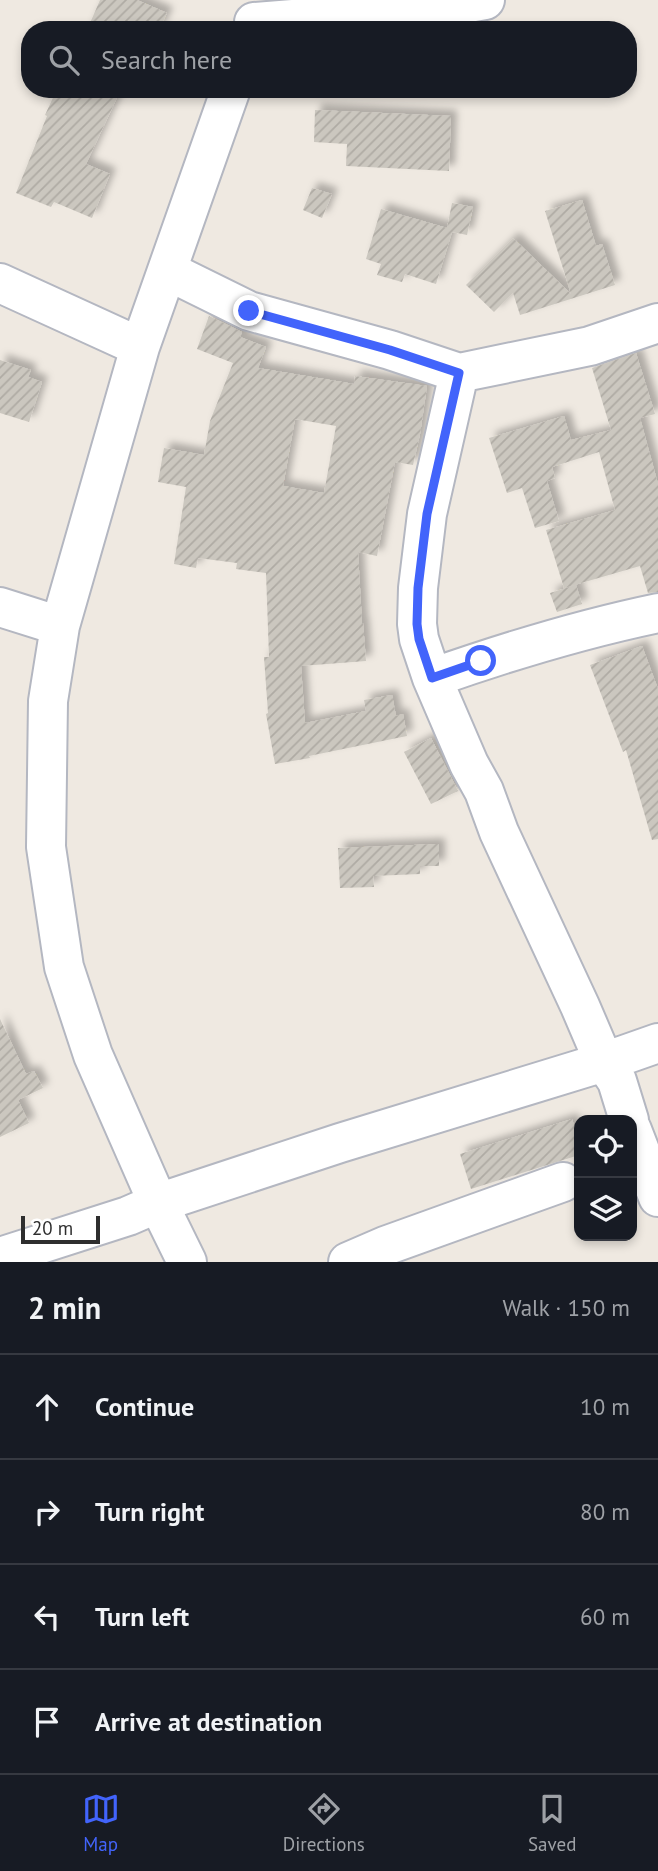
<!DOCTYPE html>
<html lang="en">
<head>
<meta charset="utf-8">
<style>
  :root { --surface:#171b24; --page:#242831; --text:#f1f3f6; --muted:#9ea1a6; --line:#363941; --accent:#4264fb }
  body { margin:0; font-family:"PT Sans",sans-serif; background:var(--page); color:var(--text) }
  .controls { position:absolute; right:21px; bottom:21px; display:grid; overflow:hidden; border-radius:14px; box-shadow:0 4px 10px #0003 }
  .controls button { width:63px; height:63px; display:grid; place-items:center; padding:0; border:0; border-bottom:2px solid var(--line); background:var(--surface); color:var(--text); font:35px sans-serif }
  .scale { position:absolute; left:21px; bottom:18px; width:79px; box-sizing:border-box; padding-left:7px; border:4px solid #2e2e2e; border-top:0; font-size:19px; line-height:24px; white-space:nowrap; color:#2e2e2e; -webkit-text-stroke:5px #fff; paint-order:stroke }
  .stop { position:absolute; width:21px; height:21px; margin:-16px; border:5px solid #4264fb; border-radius:50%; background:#fff }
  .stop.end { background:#4264fb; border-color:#fff; box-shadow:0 2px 7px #0008 }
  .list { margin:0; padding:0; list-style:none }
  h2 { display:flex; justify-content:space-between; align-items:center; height:91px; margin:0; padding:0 28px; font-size:30px }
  h2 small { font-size:23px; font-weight:400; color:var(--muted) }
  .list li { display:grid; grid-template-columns:46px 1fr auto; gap:21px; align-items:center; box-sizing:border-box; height:105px; padding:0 28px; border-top:2px solid var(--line) }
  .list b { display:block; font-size:26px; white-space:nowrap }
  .list em { font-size:23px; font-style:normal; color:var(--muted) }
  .icon { flex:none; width:38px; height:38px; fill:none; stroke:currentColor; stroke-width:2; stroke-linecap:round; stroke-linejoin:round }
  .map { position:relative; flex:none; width:658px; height:1262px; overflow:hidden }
  .search { position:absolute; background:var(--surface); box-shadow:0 4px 10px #0003; left:21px; right:21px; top:21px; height:77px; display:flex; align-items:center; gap:18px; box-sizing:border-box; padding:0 24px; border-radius:28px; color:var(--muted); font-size:26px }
  .sheet { height:511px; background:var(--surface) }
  nav { display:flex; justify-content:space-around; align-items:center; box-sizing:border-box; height:98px; border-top:2px solid var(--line); background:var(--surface); font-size:19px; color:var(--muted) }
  nav a { display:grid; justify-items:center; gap:4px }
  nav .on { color:var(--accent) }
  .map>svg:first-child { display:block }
  .building { fill:url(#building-hatch); fill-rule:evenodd; filter:url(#shadow) }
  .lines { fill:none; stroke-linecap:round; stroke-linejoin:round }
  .minor-casing { stroke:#b4b7c1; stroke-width:42 }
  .minor { stroke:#fff; stroke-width:38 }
  .route { stroke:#4264fb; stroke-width:9 }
</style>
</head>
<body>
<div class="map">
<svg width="658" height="1262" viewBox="0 0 658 1262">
  <defs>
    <pattern id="building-hatch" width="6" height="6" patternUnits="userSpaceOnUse" patternTransform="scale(1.75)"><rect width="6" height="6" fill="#cbc7bf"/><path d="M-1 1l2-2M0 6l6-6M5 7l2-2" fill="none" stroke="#afaba4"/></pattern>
    <filter id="shadow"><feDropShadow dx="6" dy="-6" stdDeviation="3.5" flood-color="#0004"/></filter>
  </defs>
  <rect width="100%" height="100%" fill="#efe9e1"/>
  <path class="building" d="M100,0h37l30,13 -8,17h-72z
    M57,89h64l-35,75 24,10 -18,44 -38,-16 -3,5 -35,-14 31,-77 -2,-1z
    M315,110l136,6 -2,55 -103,-5 1,-22 -33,-2z
    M312,188l20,6 -10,24 -19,-8z
    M582,200l14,46 6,-2 13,41 -95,30 -7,-22 -19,19 -28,-27 47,-47 58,56 -26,-83z
    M452,203l21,4 -6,28 -15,-3 -16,52 -31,-10 -3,8 -25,-7 4,-11 -15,-5 15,-50 66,19z
    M209,316l33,16 -2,5 26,10 -8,21 96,16 1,-8 72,10 -7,48 -7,31 -18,-3 -18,94 -19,-4 4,71h1l3,38 -65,5 4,57 61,-12 -2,-11 28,-5 4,21 7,-2 4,22 -98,20 1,2 -35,6 -9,-50 2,-1 -4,-56h5l-3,-84 -30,-4 1,-6 -39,-5 -2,10 -22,-4 12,-77 -28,-5 6,-34 40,7 6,-34 23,-58 -36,-14zM295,419l41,7 -12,67 -41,-7z
    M636,353l19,61 -15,4 18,66v108l-10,1 -8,-27 -76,22 -18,-58 69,-20 -16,-58 -47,15 3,11 -8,3 12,40 -24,7 -13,-40 -15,5 -18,-55 75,-22 7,24 40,-10 -19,-62z
    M0,360l31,10 -3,7 14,5 -13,40 -29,-9z
    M576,585l6,19 -25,8 -7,-19z
    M642,646l16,43v150l-6,1 -26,-90 -3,2 -33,-87z
    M431,738l27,53 -27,13 -27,-52z
    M439,844v22h-19v8l-47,2 1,11 -34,1 -2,-40z
    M0,1019l26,55 8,-3 9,17 -25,12 11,23 -29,14z
    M572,1119l7,22v14l-108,34 -11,-35z"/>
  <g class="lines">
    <defs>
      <path id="minor" d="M254,22l192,-15 39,-7
        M168,271l81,40 141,39 69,23 131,-27 68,-23
        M0,283l140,64
        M459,373l-32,141 -9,74 -1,36 2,15 13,39 37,86 15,27 15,41 81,174 24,56 13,19 12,39
        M0,607l60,19
        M432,678c74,-26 149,-49 226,-65
        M632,1130l26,67
        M0,1257l128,-41 30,-13 182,-60 264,-81 54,-19
        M187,1262l-29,-59 -65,-148 -29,-88 -18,-120 2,-146 12,-75 80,-279 91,-258
        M348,1262l37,-16 178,-64"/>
    </defs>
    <use href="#minor" class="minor-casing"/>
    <use href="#minor" class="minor"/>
  </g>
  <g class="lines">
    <path class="route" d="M249,311l141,39 69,23 -32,141 -9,74 -1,36 2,15 13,39 49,-17"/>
  </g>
</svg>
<div class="controls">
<button><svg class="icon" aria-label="locate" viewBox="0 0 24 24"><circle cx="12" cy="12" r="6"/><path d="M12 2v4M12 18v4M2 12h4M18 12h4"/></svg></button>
<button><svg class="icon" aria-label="layers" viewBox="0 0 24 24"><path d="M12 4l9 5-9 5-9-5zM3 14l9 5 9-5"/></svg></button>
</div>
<div class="scale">20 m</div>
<div class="stop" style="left:481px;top:661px"></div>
<div class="stop end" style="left:249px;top:311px"></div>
<div class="search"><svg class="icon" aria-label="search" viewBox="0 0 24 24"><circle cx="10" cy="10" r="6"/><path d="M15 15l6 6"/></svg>Search here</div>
</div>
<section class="sheet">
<h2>2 min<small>Walk · 150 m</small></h2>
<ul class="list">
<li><svg class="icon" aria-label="ahead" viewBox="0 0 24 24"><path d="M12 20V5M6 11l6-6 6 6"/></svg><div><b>Continue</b></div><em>10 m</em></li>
<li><svg class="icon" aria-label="right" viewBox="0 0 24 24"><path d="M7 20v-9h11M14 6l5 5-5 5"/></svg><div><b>Turn right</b></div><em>80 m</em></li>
<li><svg class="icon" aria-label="left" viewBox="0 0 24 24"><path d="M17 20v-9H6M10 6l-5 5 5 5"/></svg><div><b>Turn left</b></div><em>60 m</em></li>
<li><svg class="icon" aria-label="arrive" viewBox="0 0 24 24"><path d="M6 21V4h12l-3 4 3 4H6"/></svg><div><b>Arrive at destination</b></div></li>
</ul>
</section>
<nav>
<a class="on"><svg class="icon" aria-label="map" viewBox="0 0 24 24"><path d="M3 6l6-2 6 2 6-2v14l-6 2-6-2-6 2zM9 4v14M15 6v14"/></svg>Map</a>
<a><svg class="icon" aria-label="directions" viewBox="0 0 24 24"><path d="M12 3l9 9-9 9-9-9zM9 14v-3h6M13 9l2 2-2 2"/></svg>Directions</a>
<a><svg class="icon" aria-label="saved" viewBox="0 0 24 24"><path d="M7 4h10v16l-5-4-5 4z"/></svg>Saved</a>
</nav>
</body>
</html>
